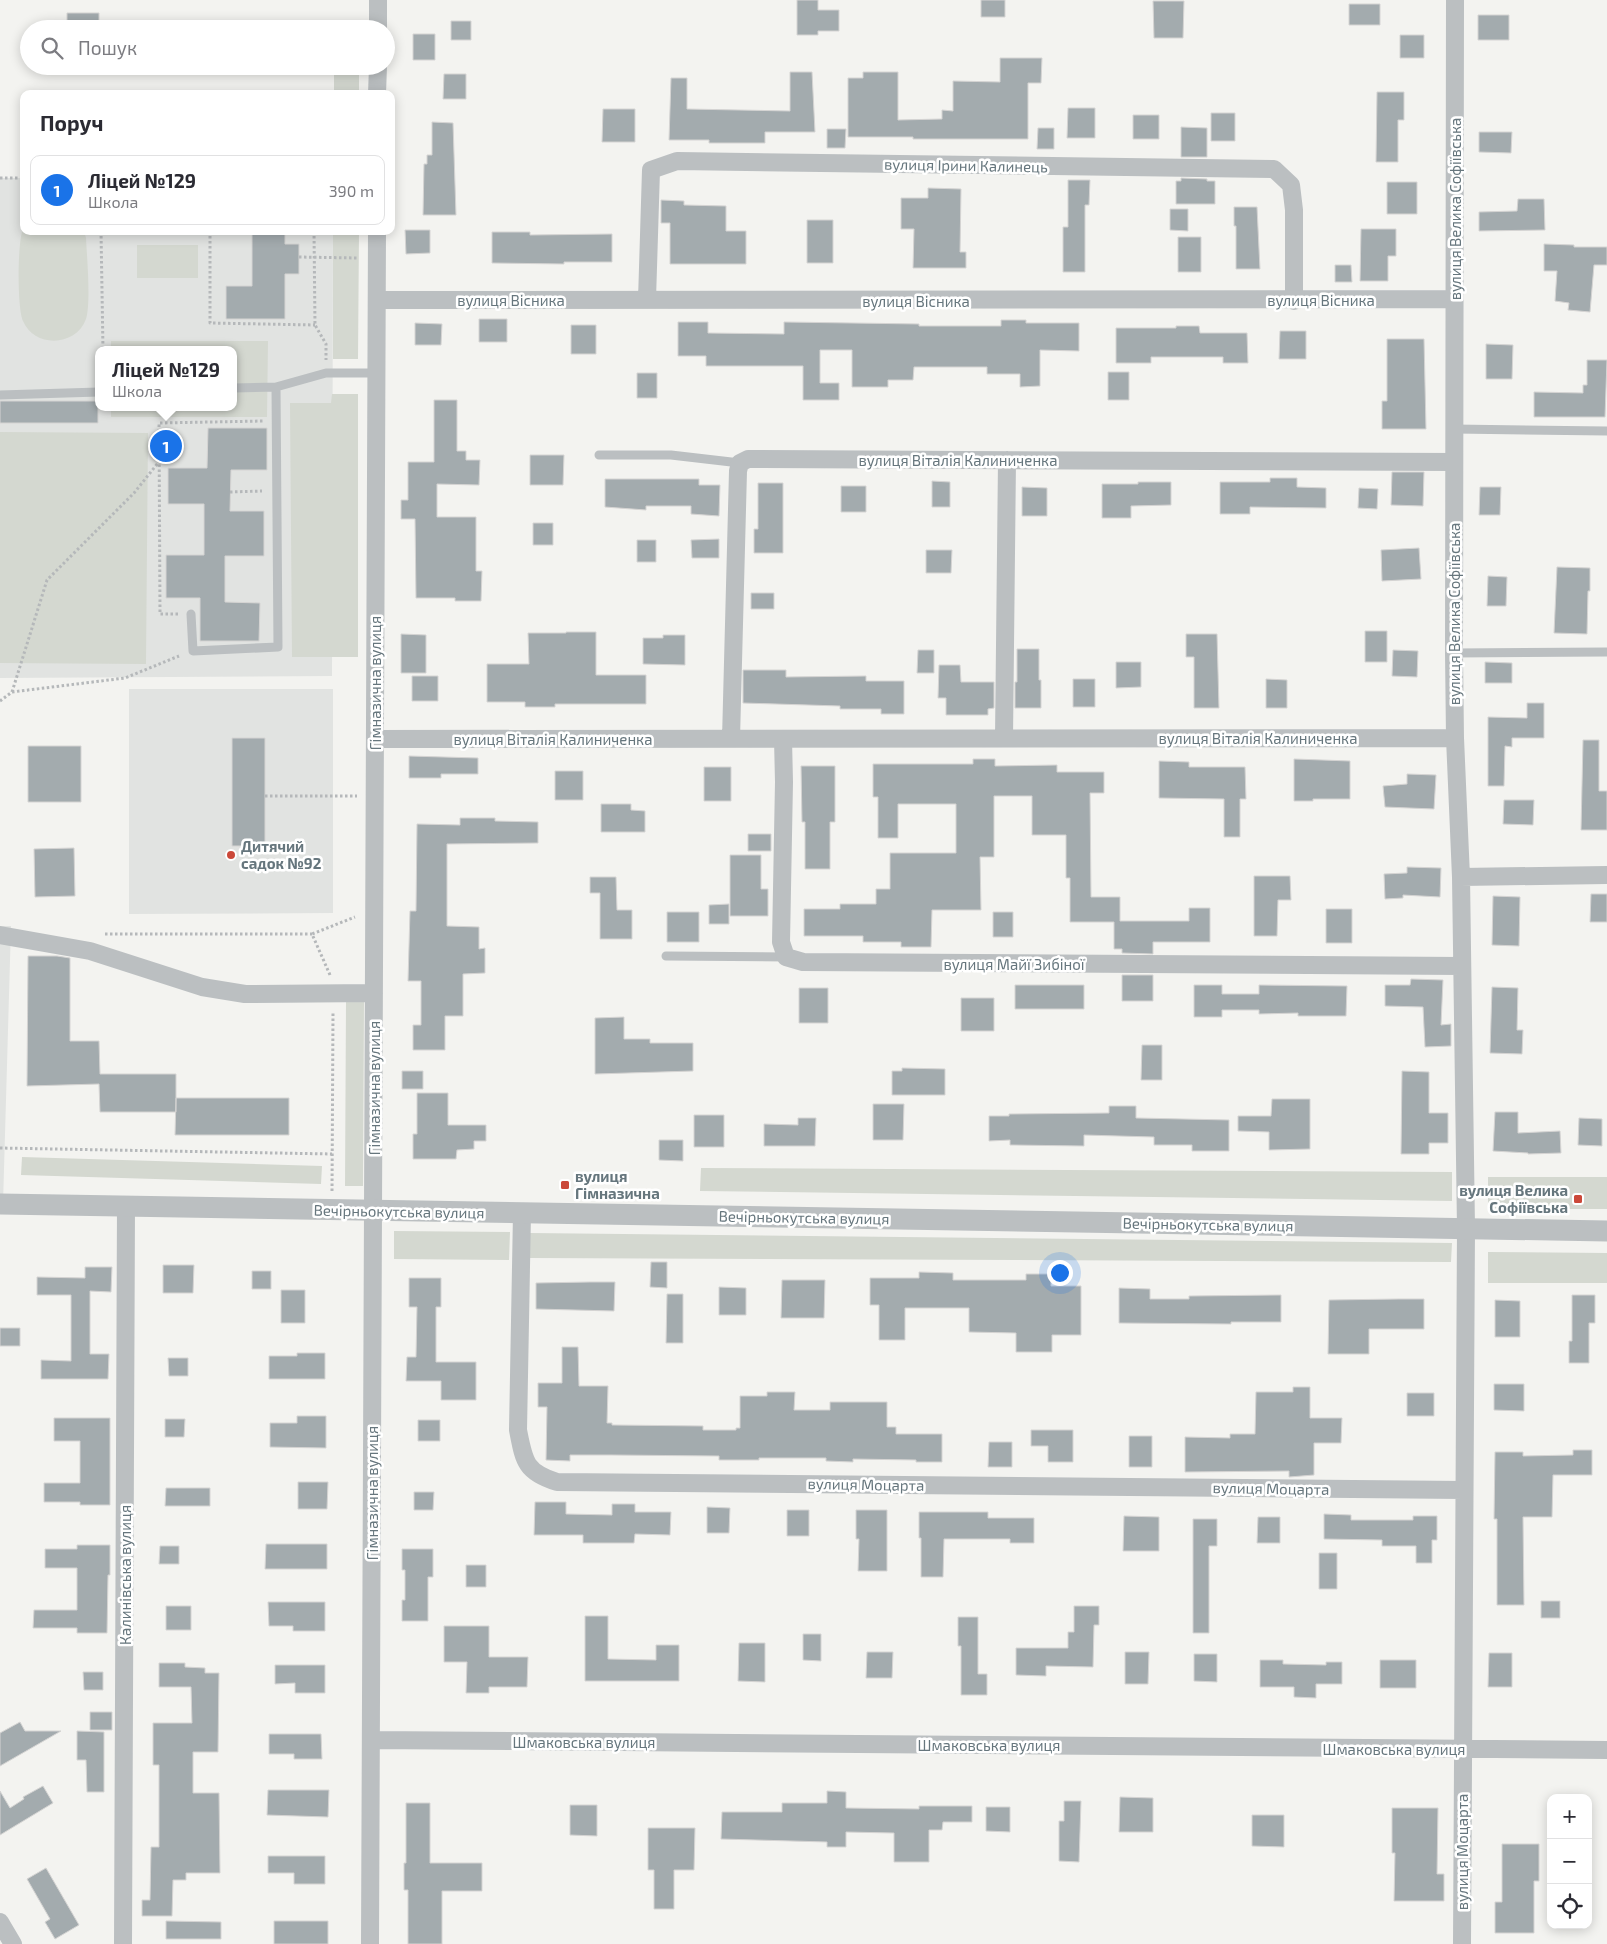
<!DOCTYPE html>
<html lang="uk">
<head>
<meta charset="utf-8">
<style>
  :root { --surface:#fff; --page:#f7f7f7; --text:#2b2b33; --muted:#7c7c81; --line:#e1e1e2; --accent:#1a73e8 }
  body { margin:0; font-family:"Exo 2",sans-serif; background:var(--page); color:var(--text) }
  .controls { position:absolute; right:15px; bottom:15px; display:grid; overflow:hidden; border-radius:10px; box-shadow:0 2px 12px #0003 }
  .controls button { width:45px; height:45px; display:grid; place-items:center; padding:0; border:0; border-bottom:1px solid var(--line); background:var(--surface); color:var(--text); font:25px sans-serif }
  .you { position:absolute; left:1059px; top:1272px; width:18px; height:18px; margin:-12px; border:4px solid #fff; border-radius:50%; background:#1a73e8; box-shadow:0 0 0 8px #1a73e833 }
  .badge { display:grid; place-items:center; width:32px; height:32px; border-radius:50%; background:var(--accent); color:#fff; font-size:16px; font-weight:700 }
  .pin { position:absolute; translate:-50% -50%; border:2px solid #fff; box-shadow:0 1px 5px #0006 }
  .popup { position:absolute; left:95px; top:346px; width:142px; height:65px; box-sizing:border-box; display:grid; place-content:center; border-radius:10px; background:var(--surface); filter:drop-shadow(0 1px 4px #0005); font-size:16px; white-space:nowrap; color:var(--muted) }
  .popup b { font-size:19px; color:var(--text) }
  .popup::after { content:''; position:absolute; left:50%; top:100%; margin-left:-10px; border:10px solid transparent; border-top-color:var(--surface) }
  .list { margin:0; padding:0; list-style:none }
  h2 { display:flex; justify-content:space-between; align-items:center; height:65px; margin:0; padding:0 20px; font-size:21px }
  h2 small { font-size:16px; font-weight:400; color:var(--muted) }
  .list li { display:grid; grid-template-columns:32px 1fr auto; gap:15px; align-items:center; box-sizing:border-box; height:70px; margin:0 10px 10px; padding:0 10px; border:1px solid var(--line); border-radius:10px }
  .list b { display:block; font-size:19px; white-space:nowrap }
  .list p { margin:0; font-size:16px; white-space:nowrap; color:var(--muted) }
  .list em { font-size:16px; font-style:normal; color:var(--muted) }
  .icon { flex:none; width:28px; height:28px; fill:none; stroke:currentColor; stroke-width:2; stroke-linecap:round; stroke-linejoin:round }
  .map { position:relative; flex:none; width:1607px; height:1944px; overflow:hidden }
  .search { position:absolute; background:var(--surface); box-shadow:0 2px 12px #0003; left:20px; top:20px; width:375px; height:55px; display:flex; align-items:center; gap:12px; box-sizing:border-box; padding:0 18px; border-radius:28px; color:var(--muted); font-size:19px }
  .panel { position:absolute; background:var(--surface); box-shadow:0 2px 12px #0003; left:20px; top:90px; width:375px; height:145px; border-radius:10px }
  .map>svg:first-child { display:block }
  .built { fill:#e1e3e1; fill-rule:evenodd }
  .green { fill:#d4d8d0 }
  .building { fill:#a3abae; stroke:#d5d4d3 }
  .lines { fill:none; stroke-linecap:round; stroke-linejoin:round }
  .path { stroke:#b5b8ba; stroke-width:3; stroke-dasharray:2.5 2.5; stroke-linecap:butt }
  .service { stroke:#bbbfc1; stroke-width:9 }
  .minor { stroke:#bbbfc1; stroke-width:18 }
  .tertiary { stroke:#bbbfc1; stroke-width:21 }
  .poi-dot { fill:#cb4839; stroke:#fff; stroke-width:2 }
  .labels { text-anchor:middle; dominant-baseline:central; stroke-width:5; stroke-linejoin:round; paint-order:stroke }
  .street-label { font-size:15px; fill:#66767d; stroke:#fff }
  .poi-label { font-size:15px; font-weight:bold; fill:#66767d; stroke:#fff; text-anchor:start }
</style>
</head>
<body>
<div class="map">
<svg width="1607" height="1944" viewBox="0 0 1607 1944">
  <rect width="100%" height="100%" fill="#f3f3f0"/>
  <path class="built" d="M0,178h24v53h309l-1,445 -332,2zM99,350h135v57h-135z
    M129,689h204v224l-204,1z
    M0,926h11l-8,278h-3z"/>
  <path class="green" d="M334,74l25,1v19h-25z
    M24,226v5h60l2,7c1,20 5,65 0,81 -10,28 -52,29 -63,2 -6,-13 -6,-83 1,-95z
    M333,231h26l-1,128h-25z
    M137,245h61v33h-61z
    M111,341h157l-1,76h-156v-10h123v-57h-123z
    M332,394h26v263h-66l-2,-254h41z
    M0,432l148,1 -2,231 -146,-1z
    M346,1002h18l-1,184h-18z
    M22,1157l300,9 -1,18 -300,-9z
    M701,1168l751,4v29l-752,-10z
    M1488,1177h119v32h-119z
    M394,1231l116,1 -1,28 -115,-1z
    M530,1233l922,10 -1,19 -921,-4z
    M1488,1252l119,1v30h-119z"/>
  <path class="building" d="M797,0h21v10h21v21h-21v4h-21z
    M981,0h24v17h-24z
    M1153,1h31l-1,37h-29z
    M1349,4h31v21h-31z
    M67,13h32v16h-32z
    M1478,15h31v25h-31z
    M451,21h20v19h-20z
    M413,34h22v26h-22z
    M1400,35h24v23h-24z
    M1000,58h42l-1,25h-13v56h-115v-2h-65v-59h15v-6h35v48l44,-1v-9l11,1v-30l47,1z
    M790,72h22l3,60h-50v11h-56v-3h-40l2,-62h16v31l103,2z
    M444,74h22v25h-23z
    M1377,92h27v28h-6v42h-22z
    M1068,108h27v30h-28z
    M603,109h32v33h-33z
    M1211,113h24v28h-24z
    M1133,115h26v24h-26z
    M432,122l21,1 3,92h-33l1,-51h3v-9h5z
    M1181,127l26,1v29h-26z
    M1038,128h16v21h-17z
    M827,129h19l-1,19h-18z
    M1479,132h33l-1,21 -32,-1z
    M1181,178l26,1v2h8v23h-39v-23h5z
    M1068,180h22l-1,25h-4v67h-22v-45h5z
    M1387,182h30v32h-30z
    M928,188l33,1 -1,63h6v16h-53l1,-39h-13v-31h27z
    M1518,199h26l1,31 -66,1v-19l38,-1z
    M661,200l23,1v4l42,1v25h20v33h-76v-41h-9z
    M1234,207h23l3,62h-24v-43h-2z
    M1170,209h18v22l-18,-1z
    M807,220h26v43h-26z
    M1361,229h35v27h-8v25h-28z
    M405,230h25v23l-24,1z
    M252,231h33v13h14v30h-14v45h-59v-33h26z
    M492,232h38v3l82,-1v28h-48v2l-72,-1z
    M1178,237h23v35h-23z
    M1544,244l30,1v2h33v18h-13l-4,47 -22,-2 1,-7 -14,-2 2,-30h-13z
    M1335,265h16l1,17h-17z
    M479,319h28v23h-28z
    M1001,320h25v3h53v28l-39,-1v36l-20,1v-13h-33v-7h-73l-1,13h-25v7h-36v-37h-32v33h19v17h-36v-34h-97v-10h-28v-34h30v11l76,1v-12l135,2v2h82z
    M415,323l27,1 -1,21h-26z
    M571,325h25v29h-25z
    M1176,326h23l1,7h47l1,30h-25v-6h-72v6h-35v-35h60z
    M1280,331h26v28h-27z
    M1387,339h37l2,90h-44v-28h5z
    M1486,344l27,1 -1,34h-26z
    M1587,360h20l-2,57h-71v-25l49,1v-8h4z
    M1108,372h21v28h-21z
    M637,373h20v25h-20z
    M434,400h23v51h9v9h14l-1,25 -42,-1v33h39v54h6l-1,30h-26v-3h-39l-1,-79h-14v-19h7v-38h26z
    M0,401h98v22h-98z
    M208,428h59v42h-36l-1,41h34v45h-39v46l35,1 -1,38h-59v-43h-34v-43h38v-51h-36v-36h39z
    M530,455h34l-1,30h-33z
    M1392,472h32l-1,34 -32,-1z
    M1270,478h27v9l29,1v20l-76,-1v7h-30v-32h50z
    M605,479h94v6h21l-1,31 -28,-2v-8h-45v4l-41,-3z
    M932,481l18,1v25h-18z
    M1138,482h33v23l-40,1v12h-29v-34h36z
    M758,483h25v70h-29v-24h4z
    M841,486h25v26h-25z
    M1022,487l25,1v28h-25z
    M1480,487h21l-1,28h-21z
    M1359,488l19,1 -1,20 -19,-1z
    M533,523h20v22h-20z
    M719,539v19h-27l-1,-18z
    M637,540h19v22h-19z
    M1419,548l2,31 -39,2 -1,-31z
    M926,550h26l-1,23h-25z
    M1557,567l33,1v23h-2l-1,43 -33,-1z
    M1488,576l19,1 -1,29h-19z
    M751,593h23v16h-23z
    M1365,631h22v31h-22z
    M566,632h30v43h50v29h-91v3h-30v-5h-38v-38h42l-1,-31h38z
    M401,634l25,1v38h-25z
    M1186,634h31l2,74h-25v-51h-8z
    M663,635h22v30l-42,-1v-26h20z
    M1017,649h22v31h2v28h-26v-26h2z
    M918,650h16v23h-17z
    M1393,650l25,1 -1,26 -25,-1z
    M1116,662h25v25l-25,1z
    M1485,662l27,1v20h-27z
    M939,665h21l1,17h33v26l-6,1v6h-42v-17h-8z
    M743,670h43v7l80,-1v5h38v33h-23v-5h-41v-3l-97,-3z
    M412,676h26v25h-26z
    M1073,679h22v28h-22z
    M1266,679l21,1v28h-21z
    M1527,703h17v35h-32v9l-7,-1 -1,40h-16v-69l39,1z
    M232,738h33v108h-33z
    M1583,740h16v51h8v39h-26z
    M28,746h53v56h-53z
    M409,756l69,2v16h-37v4h-32z
    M973,759h22v7l62,-1v7h47v21h-14l1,104h29v24h69v-13h21v34h-57v12l-31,-1v-4h-8v-27h-44v-44h-4v-43h-34v-39h-38v61h-14l1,53h-49l-1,37h-30v-5h-38v-6h-59v-27h36v-5h36v-15h14v-36h66v-49h-58v34h-20v-41h-5v-33h100z
    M1294,759l56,2v38h-37v2h-19z
    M1159,761l30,1v5h56l1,32h-6v38h-16v-38l-65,-1z
    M801,766h34v56h-5v47h-25v-47h-3z
    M704,767h27v34h-27z
    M555,771h28v29h-28z
    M1407,774l29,1 -2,34 -49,-2 -2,-21 24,-2z
    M1504,800h30l-1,25 -30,-1z
    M601,804h30v6l14,1v21h-44z
    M460,818h35v3l43,1v21l-91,1v82l32,1v22l6,-1v25l-22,1v42h-18v34h-32v-25h8v-44h-13l2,-70h6l1,-87 43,1z
    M748,834h23v17h-23z
    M74,848l1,48 -40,1 -1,-48z
    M730,855h31v34h7v27h-38z
    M1407,867l34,1 -1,29 -37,-2v3l-18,1 -1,-25 23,-1z
    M1254,876h36l1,24h-13l-1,36h-23z
    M590,877h26l1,33h15v29h-32v-46h-10z
    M1591,894h16v28h-17z
    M1493,896l27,1 -1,49 -27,-1z
    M729,904v20h-20v-19z
    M1326,909h26v34h-26z
    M667,912h32v30h-32z
    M993,912h20v25h-20z
    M28,956h29l13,2v83h29l1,33h76v38h-76l-1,-28 -72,2z
    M1122,975h31v26h-31z
    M1411,979l32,1 -2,45 10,-1v22l-26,1 -2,-40 -38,-1v-21h25z
    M1015,985h69v24h-69z
    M1194,985h28v9h37v-9l88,1 -1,30h-48v-3l-39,1v-4h-37v7h-28z
    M1492,987l26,1 -1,42h6l-1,24 -32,-1z
    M799,988h29v35h-29z
    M961,998h33v33h-33z
    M624,1017v22h26v4h43v28l-98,3v-56z
    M1142,1045h20v35h-21z
    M902,1068l43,1v26h-53v-24h10z
    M402,1071h21v18h-21z
    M1402,1071l27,1v41h19v30h-19v11h-28z
    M417,1093h31v32h38v16h-12v8l-17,1 -1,9h-43v-25h4z
    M176,1098h113v37h-114z
    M1272,1099h38v50l-41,1v-18l-31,-1v-15h33z
    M873,1104h31l-1,36h-30z
    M1109,1106h27v12l93,2v31h-37v-6h-38v-8l-70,-2v11l-74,-1v-5l-21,1v-25h20v-2l100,-1z
    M1495,1112h23v21l42,-2 1,22 -33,1v-1l-35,-2z
    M694,1115h30v32h-30z
    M798,1118h18l-1,28h-51v-22l34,1z
    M1579,1118l23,1v27l-24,-1z
    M659,1140h24v21l-24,-1z
    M651,1262h16v26l-17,-1z
    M163,1265h31l-1,28h-30z
    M85,1267h27l-1,25 -21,-1v63h19l-1,25h-67v-19l30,1v-66h-34v-18l48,1z
    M252,1271h19v18h-19z
    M919,1272l34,1v7h73v-6h25v12h30v49h-29v17h-36v-19l-47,-1v-24h-64v32h-26v-35h-9v-27h49z
    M409,1278h32v29h-5v55h40v38h-35v-19h-35l1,-24h9l1,-50h-8z
    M782,1280h43l-1,38h-43z
    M590,1282h25l-1,29 -78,-2v-26z
    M719,1287l27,1v27h-27z
    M1119,1288l31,1v10h39v-3l92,-1v27h-50v2l-112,-1z
    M281,1290h24v33h-24z
    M667,1294h16v49h-17z
    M1572,1295h23v28h-6v40h-20v-22h3z
    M1399,1299h25v30h-55v25h-41l1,-54z
    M1495,1300l25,1v36h-25z
    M0,1328h20v18h-20z
    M562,1347h16l1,39h29l-1,37h5v2l91,1v4h33v-2h4v-32h27v-4h28l-1,18h36v-8h57v25h9v7h46v28h-26v-2l-63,-1v3l-27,-1v-3h-67v2h-40v-4l-107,-1h-42v6l-24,-1 1,-53h-9v-24h24z
    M297,1353h28v26h-56v-23h28z
    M168,1358h20v18h-19z
    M1494,1384h30v27l-30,-1z
    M1293,1387h17v31h32l-1,25h-27v32l-25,2v-6l-104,1v-35l45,1v-4h25l1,-42h37z
    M1407,1393h27v23h-27z
    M297,1416h29v32l-56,-1v-24h27z
    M54,1418h56v87h-30v-3h-36v-19h36v-42h-26z
    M165,1419h20l-1,18h-19z
    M418,1420h22v21h-22z
    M1031,1430h42v32h-25v-16h-17z
    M1129,1436h23v31h-23z
    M989,1442h23v25h-24z
    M1573,1450h19v25h-39l-1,42h-29l1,88h-27v-86h-3l1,-67h28v4l50,-1z
    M298,1482h30l-1,27h-29z
    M166,1488h44v18h-45z
    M414,1492h20l-1,18h-19z
    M535,1502h31v12l46,1v-11h23v8h36l-1,23 -35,-1 -1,9h-51v-8h-49z
    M707,1507l23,1 -1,25h-22z
    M787,1510h22v26h-22z
    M856,1510h31v61h-29l1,-32h-3z
    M919,1512h69v6h46v25h-24v-4h-66l-1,38h-22v-39h-2z
    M1324,1514l27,1v5h62v-4h24v24h-5v23h-16v-17h-34v-6l-58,-1z
    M1124,1516l35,1v34h-36z
    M1258,1517h22v26h-23z
    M1193,1519h24v27h-8v87h-16z
    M266,1544h61v25h-62z
    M77,1545h33v30h-2l-1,58h-30v-5h-44l1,-18h43v-42h-32v-19h32z
    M160,1546h19v18h-20z
    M402,1549h31v28h-5v44h-26v-21h3v-30h-3z
    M1319,1553h18v36h-18z
    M466,1565h20v22h-20z
    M1541,1601h19v17h-19z
    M268,1602h57v29h-32v-5h-24z
    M166,1606h25v24h-25z
    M1074,1606h25v19h-5l-1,42 -47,-1v10l-30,-1v-27h52v-16h6z
    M585,1616h23v43l48,1v-15h23v36h-94z
    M958,1617h20v57h9v21h-26v-49h-3z
    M444,1626h45v31h39l-1,30h-38v6h-23l1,-31h-23z
    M803,1634h18v27l-18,-1z
    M739,1643h26v39l-27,-1z
    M867,1652h26l-1,26h-26z
    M1125,1652h24l-1,32h-23z
    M1489,1653h23v34h-24z
    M1194,1654h23v28l-23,-1z
    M1260,1660h23v4l43,1v-3h16v22h-26v14l-22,-1v-10h-34z
    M1380,1660h36v28h-36z
    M159,1663h26v4l20,1v5h14l-1,79h-25v41h26l1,80h-34v7h-13l-1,36h-30v-16h8l1,-53h8v-82h-6v-42h39l-1,-36h-32z
    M275,1665h50v28h-30v-10l-20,1z
    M83,1672h20v18h-19z
    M90,1712h22v18h-22z
    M20,1722l5,9h36l-61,35v-33z
    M77,1731l27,1v60h-17l-1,-32h-9z
    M269,1734h52l1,25h-28v-5h-25z
    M43,1786l10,17 -53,32v-44l10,17 14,-9 -1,-2z
    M268,1790h61l-1,27 -61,-2z
    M827,1791l19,1v16l73,1v-3h53v16h-29l-1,8h-13v32h-35v-29l-48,-1v15h-19v-5l-106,-3 1,-27h60v-9h45z
    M1120,1797l33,1v34h-34z
    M1064,1801h17l-2,61 -20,-1v-40h5z
    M406,1803h24v60h52v28h-40v53h-34v-54h-4v-27h2z
    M570,1805h27v31l-27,-1z
    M986,1807h24v25l-24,-1z
    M1392,1808h46l-1,66h7v27h-50l1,-48h-3z
    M1252,1815h32v32l-32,-1z
    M648,1828h47l-1,42h-20v39h-20v-39h-6z
    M1502,1844h37v37h-5v52h-39v-31h7z
    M268,1856h57v28h-31v-11h-26z
    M46,1868l33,57 -24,14 -10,-17 5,-3 -23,-40z
    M166,1921l55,1v17h-55z
    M274,1921h54v23h-54z"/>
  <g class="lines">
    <path class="path" d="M0,178h24
      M101,231l2,119
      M210,231v92l105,2
      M314,231l1,94 11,19v16
      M299,257l59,1
      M230,492l32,-1
      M178,614h-18l-1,-191 104,-2
      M12,692l35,-112 87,-87 24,-30
      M0,701l12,-9 113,-14 54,-22
      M265,796h92
      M105,934h207
      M330,975l-18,-41 43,-17
      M0,1148l332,6
      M332,1191l1,-179"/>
    <path class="service" d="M234,388l42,-1 50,-14h51
      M0,395l99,-3
      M1454,429l153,2
      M599,455h72l69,8
      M191,614l2,37 85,-4 -2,-260
      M1454,653l153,-1
      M666,956l120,1"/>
    <path class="minor" d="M1455,0l-1,653 1,85 6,139 5,351 -4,716
      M378,29v-29
      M377,94l1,-28
      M377,300l1077,-1
      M647,300l4,-130 26,-9 597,8 17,16 3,25v91
      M1004,738l3,-278
      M375,739l1080,-1
      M731,739l7,-268 2,-8 8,-4 706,3
      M783,739l1,43 -3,160 5,15 17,5 659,4
      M1461,877l146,-2
      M0,935l90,16 112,36 43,7 129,-1
      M522,1213l-4,217c6,31 7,42 39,52l907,8
      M371,1740l1236,10
      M0,1922l13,22
      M123,1944l3,-738
      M370,1944l7,-1713"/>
    <path class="tertiary" d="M0,1204l1607,27"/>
  </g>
  <g class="poi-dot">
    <circle cx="231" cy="855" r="5"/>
    <rect x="560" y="1180" width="10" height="10" rx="2.5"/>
    <rect x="1573" y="1194" width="10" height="10" rx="2.5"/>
  </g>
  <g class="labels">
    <g class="street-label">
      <text transform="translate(966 165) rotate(1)">вулиця Ірини Калинець</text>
      <text transform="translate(1455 209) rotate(-90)">вулиця Велика Софіївська</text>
      <text x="511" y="300">вулиця Вісника</text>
      <text x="1321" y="300">вулиця Вісника</text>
      <text x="916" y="301">вулиця Вісника</text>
      <text x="958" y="460">вулиця Віталія Калиниченка</text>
      <text transform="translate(1454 614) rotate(-90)">вулиця Велика Софіївська</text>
      <text transform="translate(375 683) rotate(-90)">Гімназична вулиця</text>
      <text x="1258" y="738">вулиця Віталія Калиниченка</text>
      <text x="553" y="739">вулиця Віталія Калиниченка</text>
      <text x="1014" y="964">вулиця Майї Зибіної</text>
      <text transform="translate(374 1088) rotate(-90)">Гімназична вулиця</text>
      <text transform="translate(399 1211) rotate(1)">Вечірньокутська вулиця</text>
      <text transform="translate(804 1217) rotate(1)">Вечірньокутська вулиця</text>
      <text transform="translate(1208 1224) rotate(1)">Вечірньокутська вулиця</text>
      <text transform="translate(866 1484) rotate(1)">вулиця Моцарта</text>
      <text transform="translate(1271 1488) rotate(1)">вулиця Моцарта</text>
      <text transform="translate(372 1493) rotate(-90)">Гімназична вулиця</text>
      <text transform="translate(125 1575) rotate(-90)">Калинівська вулиця</text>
      <text x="584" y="1742">Шмаковська вулиця</text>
      <text x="989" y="1745">Шмаковська вулиця</text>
      <text x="1394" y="1749">Шмаковська вулиця</text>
      <text transform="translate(1462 1852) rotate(-90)">вулиця Моцарта</text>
    </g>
    <g class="poi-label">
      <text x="241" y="846">Дитячий<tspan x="241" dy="17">садок №92</tspan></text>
      <text x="575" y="1176">вулиця<tspan x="575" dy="17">Гімназична</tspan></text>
      <text x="1568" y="1190" text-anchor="end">вулиця Велика<tspan x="1568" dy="17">Софіївська</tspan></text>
    </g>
  </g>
</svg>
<div class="controls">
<button>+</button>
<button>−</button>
<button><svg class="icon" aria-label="locate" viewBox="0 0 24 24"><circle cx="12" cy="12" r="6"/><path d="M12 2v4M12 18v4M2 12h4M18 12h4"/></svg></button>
</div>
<div class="you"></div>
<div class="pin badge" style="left:166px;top:446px">1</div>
<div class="popup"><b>Ліцей №129</b>Школа</div>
<div class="search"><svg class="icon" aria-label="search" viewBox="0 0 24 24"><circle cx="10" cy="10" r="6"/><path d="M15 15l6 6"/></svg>Пошук</div>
<section class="panel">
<h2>Поруч<small></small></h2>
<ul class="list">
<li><span class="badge">1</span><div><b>Ліцей №129</b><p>Школа</p></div><em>390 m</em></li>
</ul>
</section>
</div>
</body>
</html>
